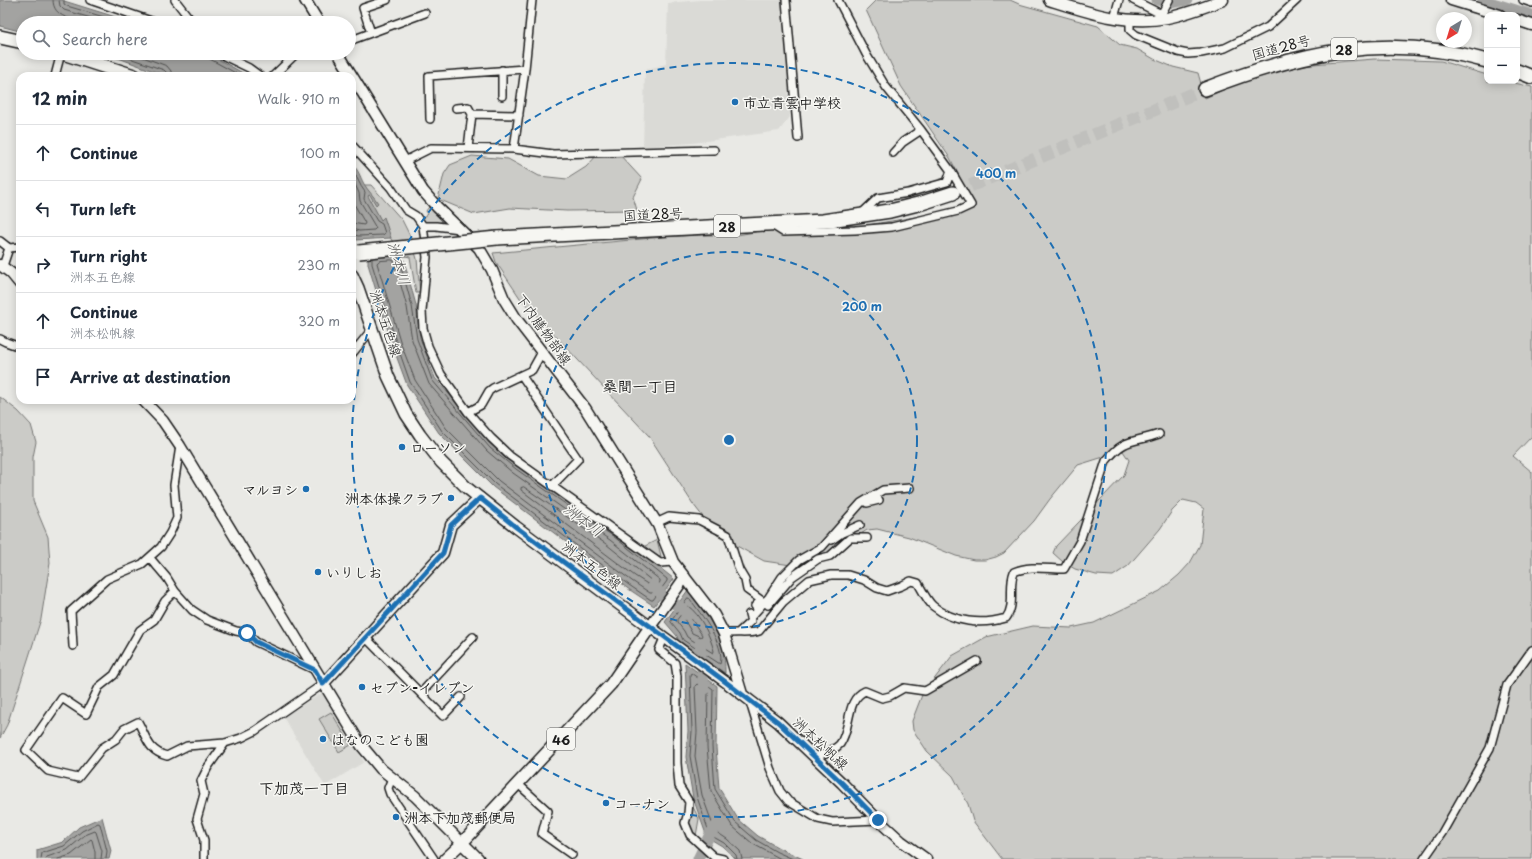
<!DOCTYPE html>
<html lang="en">
<head>
<meta charset="utf-8">
<style>
  :root { --surface:#fff; --page:#f6f6f7; --text:#1f2937; --muted:#747a83; --line:#e0e1e3 }
  body { margin:0; font-family:"Playpen Sans","Klee One",sans-serif; background:var(--page); color:var(--text) }
  .controls { position:absolute; right:12px; top:12px; display:grid; overflow:hidden; border-radius:8px; box-shadow:0 2px 10px #0003 }
  .controls button { width:36px; height:36px; display:grid; place-items:center; padding:0; border:0; border-bottom:1px solid var(--line); background:var(--surface); color:var(--text); font:20px sans-serif }
  .compass { position:absolute; left:1436px; top:12px; width:36px; height:36px; border-radius:50%; background:var(--surface); box-shadow:0 2px 10px #0003; rotate:218deg }
  .stop { position:absolute; width:12px; height:12px; margin:-9px; border:3px solid #1f6fb2; border-radius:50%; background:#fff }
  .stop.end { background:#1f6fb2; border-color:#fff; box-shadow:0 1px 4px #0008 }
  .list { margin:0; padding:0; list-style:none }
  h2 { display:flex; justify-content:space-between; align-items:center; height:52px; margin:0; padding:0 16px; font-size:17px }
  h2 small { font-size:13px; font-weight:400; color:var(--muted) }
  .list li { display:grid; grid-template-columns:26px 1fr auto; gap:12px; align-items:center; box-sizing:border-box; height:56px; padding:0 16px; border-top:1px solid var(--line) }
  .list b { display:block; font-size:15px; white-space:nowrap }
  .list p { margin:0; font-size:13px; white-space:nowrap; color:var(--muted) }
  .list em { font-size:13px; font-style:normal; color:var(--muted) }
  .icon { flex:none; width:22px; height:22px; fill:none; stroke:currentColor; stroke-width:2; stroke-linecap:round; stroke-linejoin:round }
  .map { position:relative; flex:none; width:1532px; height:859px; overflow:hidden }
  .search { position:absolute; background:var(--surface); box-shadow:0 2px 10px #0003; left:16px; top:16px; width:340px; height:44px; display:flex; align-items:center; gap:10px; box-sizing:border-box; padding:0 14px; border-radius:22px; color:var(--muted); font-size:15px }
  .panel { position:absolute; background:var(--surface); box-shadow:0 2px 10px #0003; left:16px; top:72px; width:340px; height:332px; border-radius:12px }
  .map>svg:first-child { display:block }
  .built { fill:#dadad6 }
  .green { fill:#cbcbc7; stroke:#747472 }
  .water { fill:#a3a3a1; stroke:#6d6d6c }
  .lines { fill:none; stroke-linecap:round; stroke-linejoin:round }
  .shore { stroke:#525251; stroke-width:1 }
  .river { stroke:#a3a3a1; stroke-width:11 }
  .highway-tunnel { stroke:#c0c0bd; stroke-width:13; stroke-dasharray:13 6; stroke-linecap:butt }
  .street-casing { stroke:#1c1c1c; stroke-width:10 }
  .secondary-casing { stroke:#1c1c1c; stroke-width:13 }
  .primary-casing { stroke:#1c1c1c; stroke-width:14 }
  .highway-casing { stroke:#1c1c1c; stroke-width:16 }
  .street { stroke:#f6f6f2; stroke-width:7 }
  .secondary { stroke:#f6f6f2; stroke-width:10 }
  .primary { stroke:#f6f6f2; stroke-width:11 }
  .highway { stroke:#f6f6f2; stroke-width:13 }
  .highway-bridge-casing { stroke:#1c1c1c; stroke-width:16; stroke-linecap:butt }
  .highway-bridge { stroke:#f6f6f2; stroke-width:13 }
  .route { stroke:#1f6fb2; stroke-width:5 }
  .ring { fill:none; stroke:#1f6fb2; stroke-width:2; stroke-dasharray:7 5 }
  .poi-dot { fill:#1f6fb2; stroke:#f6f6f2; stroke-width:1.5 }
  .labels { text-anchor:middle; dominant-baseline:central; stroke-width:3; stroke-linejoin:round; paint-order:stroke }
  .shield { fill:#f6f6f2; stroke:#5d5d5c; stroke-width:1 }
  .shield-label { font-size:13px; font-weight:bold; fill:#1c1c1c }
  .street-label { font-size:14px; fill:#1c1c1c; stroke:#f6f6f2 }
  .poi-label { font-size:14px; font-weight:bold; fill:#1c1c1c; stroke:#f6f6f2; text-anchor:start }
  .water-label { font-size:15px; font-style:italic; fill:#525251; stroke:#f6f6f2 }
  .neighbourhood-label { font-size:15px; font-weight:bold; fill:#1c1c1c; stroke:#f6f6f2 }
  .centre { fill:#1f6fb2; stroke:#f6f6f2; stroke-width:2 }
  .ring-label { font-size:12px; text-anchor:middle; font-weight:bold; fill:#1f6fb2; stroke:#f6f6f2; stroke-width:3; stroke-linejoin:round; paint-order:stroke }
</style>
</head>
<body>
<div class="map">
<svg width="1532" height="859" viewBox="0 0 1532 859">
  <rect width="100%" height="100%" fill="#e9e9e5"/>
  <filter id="ink" filterUnits="userSpaceOnUse"><feTurbulence type="fractalNoise" baseFrequency=".025" numOctaves="2"/><feDisplacementMap in="SourceGraphic" scale="8" xChannelSelector="R" yChannelSelector="G"/><feConvolveMatrix kernelMatrix="1 2 1 2 8 2 1 2 1" color-interpolation-filters="sRGB"/></filter>
  <g filter="url(#ink)">
    <path class="built" d="M700,0h84l6,117 -11,14 -87,12 -49,4 2,-77 21,-6 2,-61z
      M322,693l42,69 -39,24 -42,-69z"/>
    <path class="green" d="M876,0h134l9,4 79,22 22,19 17,4 17,10 19,8 25,6 7,25 36,-16 38,-14 34,-4 61,-5 67,2 46,14v6h19l26,6v349l-19,20 19,16v387h-530l-29,-38 -5,-17 -15,-28 -26,-25 -14,-21 -1,-9 10,-26 30,-39 34,-19 47,-11 38,2 23,-5 66,-32 19,-16 11,-12 10,-18 4,-36 -8,-6 -13,-3 -11,11 -12,18 -32,37 -15,10 -17,-1 -21,-6 -12,-7 -10,-9 3,-7 68,-71 5,-15 -6,-9 -45,14 -28,34 -16,22 -30,32 -8,4 -11,3h-11l-18,-4 -47,-19 -32,-8 -10,1 -11,7 -29,20 -18,7 -18,1 -27,-4 -47,-26 -24,-31 -44,-68 -129,-138 -24,-36 -3,-9 170,-16 37,-2h37l18,-3 13,-6 22,-2 65,3 120,-20 -25,-49 -49,-72 -35,-76z
      M599,153l20,1 23,25 -9,18 4,13 -70,1 -57,-3 -36,6 -36,-15 6,-25 6,-9 22,-9 36,3 31,17 28,3 19,-12z
      M364,185h7l31,35 9,18 6,21 3,34h-4l-6,-36 -10,-2 -33,-59 3,-1z
      M431,204l11,11 2,5 -5,3 -15,2 -1,-7 5,-4 -2,-3z
      M0,397l18,14 13,14 5,17 -3,15v44l15,36 2,26 -9,56 -34,106 -7,13z
      M657,540l4,16 -2,1 -16,-10z
      M331,712l20,33 -12,7 -20,-33z
      M692,805l7,14 -3,17 -3,-2 -5,-11 3,-8z"/>
    <path class="water" d="M0,0h61l74,23h-112v9l-23,-6z
      M100,53h107l41,23h-81l-46,-17z
      M352,164c8,8 7,11 12,20 4,7 10,12 14,19l-2,2 -6,-10 -2,1 13,24 3,-3 7,21 -36,2 -3,-5z
      M401,250l15,55 4,33 15,40 58,67 122,87 59,47 -20,27 -27,-18 -134,-101 -54,-54 -32,-48 -14,-38 -25,-83v-11z
      M688,590c20,27 38,48 37,83l-46,-30 -2,-7 -12,-14z
      M685,663l32,23 -1,61 3,41 19,31 20,17 21,12 24,11h-67l-14,-13 -15,-9 -14,-39 -7,-41 2,-26z
      M102,817l9,34 -2,8h-72v-9l26,-8 16,-15z"/>
    <g class="lines">
      <path class="shore" d="M53,0c0,18 20,19 34,23
        M59,0l1,6 4,4 44,13
        M64,0v4l3,2 57,17
        M115,53l49,17 3,3v3
        M132,53l35,13 4,5 1,5
        M206,53l2,5 33,18
        M352,170c6,7 7,15 13,22l-1,7 13,22 5,3 3,9 -2,2 -25,1 -6,-2
        M352,178l7,15 1,8 16,27 -2,2 -15,1 -7,-2
        M352,194l2,10 11,19 -1,2 -12,-2
        M372,258v6l25,81 13,37 32,49 53,53 134,101 22,15h2l14,-19v-2l-54,-43 -39,-26 -58,-41 -26,-21 -58,-68 -15,-41 -5,-33 -14,-50
        M392,260l2,1 13,46 5,33 17,44 58,67 26,22 58,41 39,26 50,40v2l-8,11h-2l-18,-12 -133,-100 -53,-53 -31,-48 -14,-36 -24,-81 2,-2z
        M524,487l82,57 46,37 -1,3 -2,1 -14,-9 -114,-86v-2z
        M688,598l2,1c10,14 36,46 30,65l-37,-24 -3,-7 -9,-11z
        M688,606c13,9 22,30 26,45l-1,2 -26,-16 -3,-6 -7,-9v-2z
        M687,617h3l12,18 -1,2 -9,-4 -7,-12z
        M41,859l1,-6 22,-7 18,-15 16,-8 2,1 7,27 -1,8
        M46,859l1,-2 20,-7 18,-15 10,-4 1,1 6,19 -1,8
        M58,859l13,-4 20,-16 1,1 3,12v7
        M737,859l-1,-4 -12,-12 -14,-8 -13,-38 -7,-41 2,-25 -2,-56 1,-2 22,16 -1,58 3,42 20,33 21,18 21,12 16,7
        M742,859l-2,-8 -13,-12 -12,-8 -13,-36 -7,-39 2,-24 -2,-46 2,-2 11,8 -1,55 4,44 21,35 21,18 28,15"/>
      <path class="river" d="M1157,0l13,3 17,-3
        M1483,0l49,15
        M653,585l11,12 16,10 8,8
        M700,643l4,47
        M698,859l12,-25 6,-8"/>
      <path class="highway-tunnel" d="M953,193l252,-104"/>
      <defs>
        <path id="street" d="M90,0l67,23
          M175,0l18,23
          M786,0l12,138
          M1133,0l24,12 5,1 7,-13
          M1523,0l9,3
          M1114,18l5,-18
          M1130,21v9l6,5 42,17 10,2 13,-1 24,-5 43,-21 29,-27
          M371,33l-8,-25 24,-8
          M349,41l76,-28
          M218,53l31,15 11,8
          M55,76l6,-23
          M273,76l24,-23
          M502,96v-26
          M456,108l12,-1 4,7 47,1
          M430,119l-1,-43 96,-7
          M352,145l39,43 15,22 10,6 7,10 4,31 -5,54 1,17 5,18 13,28 27,38 23,26 19,18 150,107 13,-1
          M468,148l4,-34
          M514,149l11,-80 7,-69
          M893,153l10,-11 18,-12
          M405,161l26,-13 83,1 39,5 161,-4
          M861,214l17,-16 30,-5 39,-11 4,-11
          M772,225l11,7 72,-2 37,-3 66,-16 13,-6 -20,-34 -30,-41 -35,-43 -20,-33 -28,-54
          M423,226h13l24,3
          M0,241l9,7 11,-1
          M3,266l6,-18
          M0,339l6,3 14,5
          M352,354l20,-25
          M522,376l56,83 -26,27
          M468,412l13,-7 8,-14 4,-3 39,-18 10,-18
          M867,503l12,-3
          M656,523l13,-6 30,3 29,15 11,35 6,10 2,10 14,10 -6,6
          M832,540l10,-7 18,-8
          M150,558l17,20 8,13 8,9 9,10 15,10 29,11 11,2 9,9 59,28
          M175,591l-10,10 -11,19 -14,10 -26,45 -15,12 -13,27 -24,-16 -36,52 22,21 30,7 24,-30 14,-9 8,-10 14,-7c9,16 10,29 29,34l20,-10 38,-3 16,-5 14,-7 68,-47
          M768,605l24,-28 26,-18 12,-3 20,-18h17
          M750,618l19,-21 13,-20 17,-17 23,-13 39,-44 22,-13 27,-2
          M739,632l12,-11 -2,-7
          M724,634c12,-3 24,1 35,-3l24,-29 26,-22 22,-5h17l16,5 13,8 10,3 14,-5 10,-5 7,2c4,7 9,18 15,23 21,17 49,19 73,12 10,-13 2,-31 8,-46 15,-7 34,-3 50,-3l16,-28 26,-80c19,-24 28,-18 53,-27
          M366,638l77,78 18,-19
          M664,638l-5,12 16,13 2,13v87l2,23 10,16 -1,11 -3,10 5,12 24,22 9,2
          M73,646l-2,-35 36,-32 35,-15 19,-17 9,-14 7,-15 -3,-33 6,-39
          M421,693l52,-56
          M749,699l21,69 10,23 8,10 30,18 14,3 46,-2
          M815,757c8,-3 19,-6 25,-13 12,-17 5,-44 25,-53l17,7 8,-2 14,-8 21,3 52,-30
          M392,778l-4,10 2,6 44,65
          M518,784l30,27 -6,23 30,21
          M204,859v-19l-7,-21 7,-25 -3,-13 7,-14 17,-24
          M1424,859l18,-26 48,-85 17,-63 25,-35"/>
        <path id="secondary" d="M305,0l14,23
          M1049,0c38,12 78,26 118,18 19,-4 38,-11 56,-18
          M1451,0l49,15
          M1517,20l15,5
          M338,53l85,138 14,16 42,41 13,22 12,29 13,21 68,88 73,117 15,37 41,53 10,19 18,60
          M0,265l11,8 9,11
          M143,400l20,21 17,25 181,299 20,24 34,27 47,47 -17,16
          M685,577l-35,50 77,56 51,39 64,61 36,37 23,21 25,18
          M323,684l120,-131 8,-28 29,-27"/>
        <path id="primary" d="M352,275l6,13 30,88 18,38 14,21 21,27 26,26 49,39 134,100 -39,57 -149,159 16,16"/>
        <path id="highway" d="M0,37l23,5
          M63,53l71,23
          M1517,71l15,6
          M1205,89c95,-37 181,-57 282,-28
          M497,238l326,-17 67,-10 32,-8 31,-10"/>
      </defs>
      <use href="#street" class="street-casing"/>
      <use href="#secondary" class="secondary-casing"/>
      <use href="#primary" class="primary-casing"/>
      <use href="#highway" class="highway-casing"/>
      <use href="#street" class="street"/>
      <use href="#secondary" class="secondary"/>
      <use href="#primary" class="primary"/>
      <use href="#highway" class="highway"/>
      <defs>
        <path id="highway-bridge" d="M359,252l138,-14"/>
      </defs>
      <use href="#highway-bridge" class="highway-bridge-casing"/>
      <use href="#highway-bridge" class="highway-bridge"/>
    </g>
  </g>
  <g class="lines" filter="url(#ink)">
    <path class="route" d="M247,633l9,9 59,28 8,14 120,-131 8,-28 29,-27 36,29 211,156 51,39 64,61 36,37"/>
  </g>
  <g class="ring">
    <circle cx="729" cy="440" r="188"/>
    <circle cx="729" cy="440" r="377"/>
  </g>
  <g class="poi-dot">
    <circle cx="735" cy="102" r="4"/>
    <circle cx="402" cy="447" r="4"/>
    <circle cx="306" cy="489" r="4"/>
    <circle cx="451" cy="498" r="4"/>
    <circle cx="318" cy="572" r="4"/>
    <circle cx="362" cy="687" r="4"/>
    <circle cx="323" cy="739" r="4"/>
    <circle cx="606" cy="803" r="4"/>
    <circle cx="396" cy="817" r="4"/>
  </g>
  <g class="labels">
    <g class="shield">
      <rect x="1331" y="38" width="26" height="22" rx="3"/>
      <rect x="714" y="215" width="26" height="22" rx="3"/>
      <rect x="547" y="728" width="28" height="22" rx="3"/>
    </g>
    <g class="shield-label">
      <text x="1344" y="49">28</text>
      <text x="727" y="226">28</text>
      <text x="561" y="739">46</text>
    </g>
    <g class="street-label">
      <text transform="translate(1281 47) rotate(-15)">国道28号</text>
      <text transform="translate(653 214) rotate(-3)">国道28号</text>
      <text transform="translate(386 323) rotate(71)">洲本五色線</text>
      <text transform="translate(544 329) rotate(54)">下内膳物部線</text>
      <text transform="translate(592 565) rotate(37)">洲本五色線</text>
      <text transform="translate(821 743) rotate(43)">洲本松帆線</text>
    </g>
    <g class="poi-label">
      <text x="743" y="102">市立青雲中学校</text>
      <text x="410" y="447">ローソン</text>
      <text x="298" y="489" text-anchor="end">マルヨシ</text>
      <text x="443" y="498" text-anchor="end">洲本体操クラブ</text>
      <text x="326" y="572">いりしお</text>
      <text x="370" y="687">セブン-イレブン</text>
      <text x="331" y="739">はなのこども園</text>
      <text x="614" y="803">コーナン</text>
      <text x="404" y="817">洲本下加茂郵便局</text>
    </g>
    <g class="water-label">
      <text transform="translate(400 263) rotate(74)">洲本川</text>
      <text transform="translate(584 519) rotate(36)">洲本川</text>
    </g>
    <g class="neighbourhood-label">
      <text x="640" y="385">桑間一丁目</text>
      <text x="304" y="787">下加茂一丁目</text>
    </g>
  </g>
  <circle cx="729" cy="440" r="6" class="centre"/>
  <g class="ring-label">
    <text x="996" y="178">400 m</text>
    <text x="862" y="311">200 m</text>
  </g>
</svg>
<div class="controls">
<button>+</button>
<button>−</button>
</div>
<svg class="compass" viewBox="-18 -18 36 36"><path d="M0-13l5 13h-10z" fill="#e53935"/><path d="M0 13l5-13h-10z" fill="#747a83"/></svg>
<div class="stop" style="left:247px;top:633px"></div>
<div class="stop end" style="left:878px;top:820px"></div>
<div class="search"><svg class="icon" aria-label="search" viewBox="0 0 24 24"><circle cx="10" cy="10" r="6"/><path d="M15 15l6 6"/></svg>Search here</div>
<section class="panel">
<h2>12 min<small>Walk · 910 m</small></h2>
<ul class="list">
<li><svg class="icon" aria-label="ahead" viewBox="0 0 24 24"><path d="M12 20V5M6 11l6-6 6 6"/></svg><div><b>Continue</b></div><em>100 m</em></li>
<li><svg class="icon" aria-label="left" viewBox="0 0 24 24"><path d="M17 20v-9H6M10 6l-5 5 5 5"/></svg><div><b>Turn left</b></div><em>260 m</em></li>
<li><svg class="icon" aria-label="right" viewBox="0 0 24 24"><path d="M7 20v-9h11M14 6l5 5-5 5"/></svg><div><b>Turn right</b><p>洲本五色線</p></div><em>230 m</em></li>
<li><svg class="icon" aria-label="ahead" viewBox="0 0 24 24"><path d="M12 20V5M6 11l6-6 6 6"/></svg><div><b>Continue</b><p>洲本松帆線</p></div><em>320 m</em></li>
<li><svg class="icon" aria-label="arrive" viewBox="0 0 24 24"><path d="M6 21V4h12l-3 4 3 4H6"/></svg><div><b>Arrive at destination</b></div></li>
</ul>
</section>
</div>
</body>
</html>
